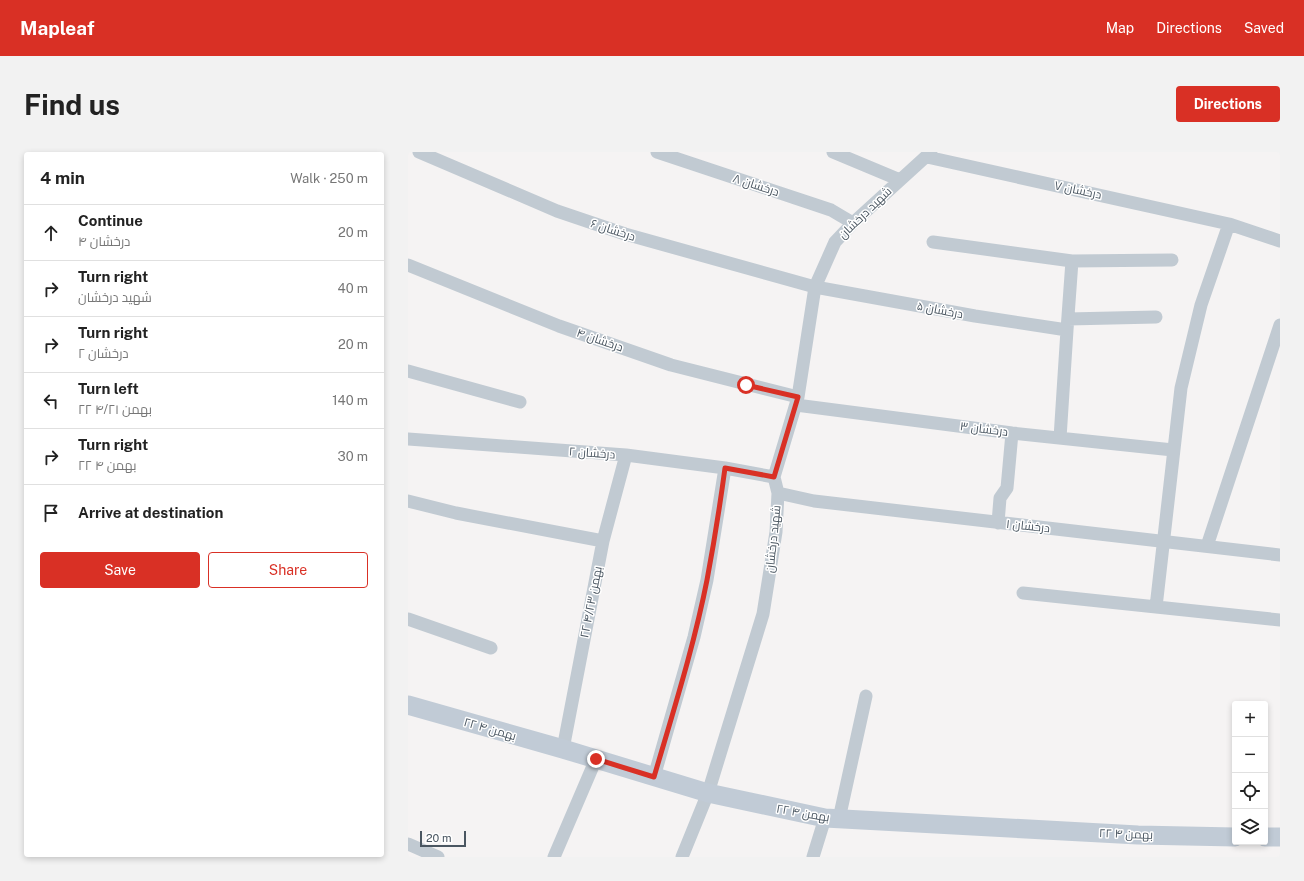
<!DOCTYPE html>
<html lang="en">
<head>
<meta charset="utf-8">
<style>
  :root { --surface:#fff; --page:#f2f2f2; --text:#222; --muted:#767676; --line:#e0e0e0; --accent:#d93025 }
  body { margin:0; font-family:"Public Sans",Cairo,sans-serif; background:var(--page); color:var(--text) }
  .controls { position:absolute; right:12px; bottom:12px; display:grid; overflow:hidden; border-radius:4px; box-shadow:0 2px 6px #0003 }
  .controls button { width:36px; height:36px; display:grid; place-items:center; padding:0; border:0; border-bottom:1px solid var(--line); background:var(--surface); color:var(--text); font:20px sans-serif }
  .scale { position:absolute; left:12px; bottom:10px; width:46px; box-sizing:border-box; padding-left:4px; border:2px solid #4a5661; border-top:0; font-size:11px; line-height:14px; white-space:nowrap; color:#4a5661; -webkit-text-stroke:3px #fff; paint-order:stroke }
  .stop { position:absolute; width:12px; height:12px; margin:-9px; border:3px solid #d93025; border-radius:50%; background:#fff }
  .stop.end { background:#d93025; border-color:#fff; box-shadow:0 1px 4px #0008 }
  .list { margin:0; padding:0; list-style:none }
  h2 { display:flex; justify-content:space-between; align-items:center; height:52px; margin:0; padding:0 16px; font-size:17px }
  h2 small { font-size:13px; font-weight:400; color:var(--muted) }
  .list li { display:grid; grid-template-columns:26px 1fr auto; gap:12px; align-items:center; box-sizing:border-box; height:56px; padding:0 16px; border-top:1px solid var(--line) }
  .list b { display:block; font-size:15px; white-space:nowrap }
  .list p { margin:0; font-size:13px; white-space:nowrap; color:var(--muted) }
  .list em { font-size:13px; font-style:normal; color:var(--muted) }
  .actions { display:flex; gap:8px; padding:12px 16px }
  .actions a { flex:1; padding:9px 0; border:1px solid var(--accent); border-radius:4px; text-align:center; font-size:14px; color:var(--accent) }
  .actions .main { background:var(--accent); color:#fff }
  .icon { flex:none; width:22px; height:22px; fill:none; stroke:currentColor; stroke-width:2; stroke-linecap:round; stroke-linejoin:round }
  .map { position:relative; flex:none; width:872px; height:705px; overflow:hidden; border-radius:4px }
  header { display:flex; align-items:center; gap:24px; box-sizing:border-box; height:56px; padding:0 20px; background:var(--accent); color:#fff }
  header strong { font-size:19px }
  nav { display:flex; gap:22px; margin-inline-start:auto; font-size:14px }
  .intro { display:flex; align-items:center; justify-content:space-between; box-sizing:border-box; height:96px; padding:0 24px }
  h1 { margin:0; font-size:28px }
  .button { padding:10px 18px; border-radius:4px; background:var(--accent); color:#fff; font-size:14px; font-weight:700 }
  main { display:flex; gap:24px; padding:0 24px }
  aside { flex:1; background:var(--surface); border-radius:4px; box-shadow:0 2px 6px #0003 }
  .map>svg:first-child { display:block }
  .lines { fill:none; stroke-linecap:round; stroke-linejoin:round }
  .street { stroke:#c1cad2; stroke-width:13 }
  .secondary { stroke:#c1cbd6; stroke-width:19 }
  .route { stroke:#d93025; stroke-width:5 }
  .labels { text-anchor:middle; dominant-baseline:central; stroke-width:3; stroke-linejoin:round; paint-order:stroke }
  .street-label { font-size:12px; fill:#4a5661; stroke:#fff }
</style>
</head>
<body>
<header>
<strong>Mapleaf</strong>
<nav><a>Map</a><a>Directions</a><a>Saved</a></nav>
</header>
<div class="intro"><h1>Find us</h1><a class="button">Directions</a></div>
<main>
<aside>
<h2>4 min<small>Walk · 250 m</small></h2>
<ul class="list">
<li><svg class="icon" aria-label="ahead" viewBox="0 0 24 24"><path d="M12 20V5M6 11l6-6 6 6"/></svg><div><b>Continue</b><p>درخشان ۴</p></div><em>20 m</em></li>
<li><svg class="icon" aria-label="right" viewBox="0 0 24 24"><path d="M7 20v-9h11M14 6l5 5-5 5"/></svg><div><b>Turn right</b><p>شهید درخشان</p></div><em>40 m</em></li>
<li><svg class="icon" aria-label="right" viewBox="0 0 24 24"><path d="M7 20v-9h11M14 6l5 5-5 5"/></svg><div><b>Turn right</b><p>درخشان ۲</p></div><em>20 m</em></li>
<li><svg class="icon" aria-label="left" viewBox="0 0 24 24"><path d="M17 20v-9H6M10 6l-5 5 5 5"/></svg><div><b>Turn left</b><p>۲۲ بهمن ۴/۲۱</p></div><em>140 m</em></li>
<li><svg class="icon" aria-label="right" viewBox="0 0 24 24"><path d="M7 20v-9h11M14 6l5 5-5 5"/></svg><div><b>Turn right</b><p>۲۲ بهمن ۴</p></div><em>30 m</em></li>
<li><svg class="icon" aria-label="arrive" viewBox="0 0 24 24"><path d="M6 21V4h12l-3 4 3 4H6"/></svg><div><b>Arrive at destination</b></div></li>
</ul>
<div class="actions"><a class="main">Save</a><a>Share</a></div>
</aside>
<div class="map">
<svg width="872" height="705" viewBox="0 0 872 705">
  <rect width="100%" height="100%" fill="#f5f3f3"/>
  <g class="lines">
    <path class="street" d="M11,0l138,59 68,23 190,53 160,29 92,14
      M249,0l174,58 22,13
      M425,0l67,28
      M519,5l302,67 51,17
      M525,90l139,19 100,-1
      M0,113l151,61 112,39 127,32
      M660,167l88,-2
      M0,219l112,31
      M388,253l216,28 161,17
      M652,286l7,-108 5,-69
      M0,287l218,16 99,13 49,9
      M370,341l36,8 466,54
      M0,349l48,12 147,28
      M590,371l2,-25 7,-10 5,-55
      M799,394l73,-221
      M615,441l257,27
      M748,455l25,-219 20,-83 28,-81
      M0,467l83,29
      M155,597l40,-208 23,-86
      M246,625l40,-140 13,-57 18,-112
      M431,667l27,-123
      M0,692l30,13
      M146,705l42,-98
      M274,705l26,-64 55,-179 13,-82 2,-39 -4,-16 24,-80 17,-110 20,-45 18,-19 78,-71
      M405,705l12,-39"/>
    <path class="secondary" d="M0,553l155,44 145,44 117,25 313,17 97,2
      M857,685h15"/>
  </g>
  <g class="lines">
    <path class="route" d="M188,607l58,18c19,-65 40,-131 53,-197 7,-37 13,-75 18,-112l49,9 24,-80 -52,-12"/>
  </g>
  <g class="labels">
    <g class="street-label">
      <text transform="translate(348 33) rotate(18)">درخشان ۸</text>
      <text transform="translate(670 38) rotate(12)">درخشان ۷</text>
      <text transform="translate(457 61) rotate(-44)">شهید درخشان</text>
      <text transform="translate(205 78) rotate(18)">درخشان ۶</text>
      <text transform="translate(532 158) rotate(11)">درخشان ۵</text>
      <text transform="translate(192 188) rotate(19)">درخشان ۴</text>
      <text transform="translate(576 277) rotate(7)">درخشان ۳</text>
      <text transform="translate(184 301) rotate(4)">درخشان ۲</text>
      <text transform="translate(620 374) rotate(6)">درخشان ۱</text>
      <text transform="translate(365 387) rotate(-84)">شهید درخشان</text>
      <text transform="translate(183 450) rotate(-79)">۲۲ بهمن ۴/۲۳</text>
      <text transform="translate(82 577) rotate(16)">۲۲ بهمن ۴</text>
      <text transform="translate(395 661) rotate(10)">۲۲ بهمن ۴</text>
      <text transform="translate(718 682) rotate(2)">۲۲ بهمن ۴</text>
    </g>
  </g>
</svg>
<div class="controls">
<button>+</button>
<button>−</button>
<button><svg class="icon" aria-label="locate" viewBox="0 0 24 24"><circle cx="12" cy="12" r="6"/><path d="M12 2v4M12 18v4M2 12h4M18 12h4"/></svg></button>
<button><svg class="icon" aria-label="layers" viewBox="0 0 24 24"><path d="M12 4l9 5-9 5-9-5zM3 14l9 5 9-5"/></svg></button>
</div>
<div class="scale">20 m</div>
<div class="stop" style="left:338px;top:233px"></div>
<div class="stop end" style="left:188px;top:607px"></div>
</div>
</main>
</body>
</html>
